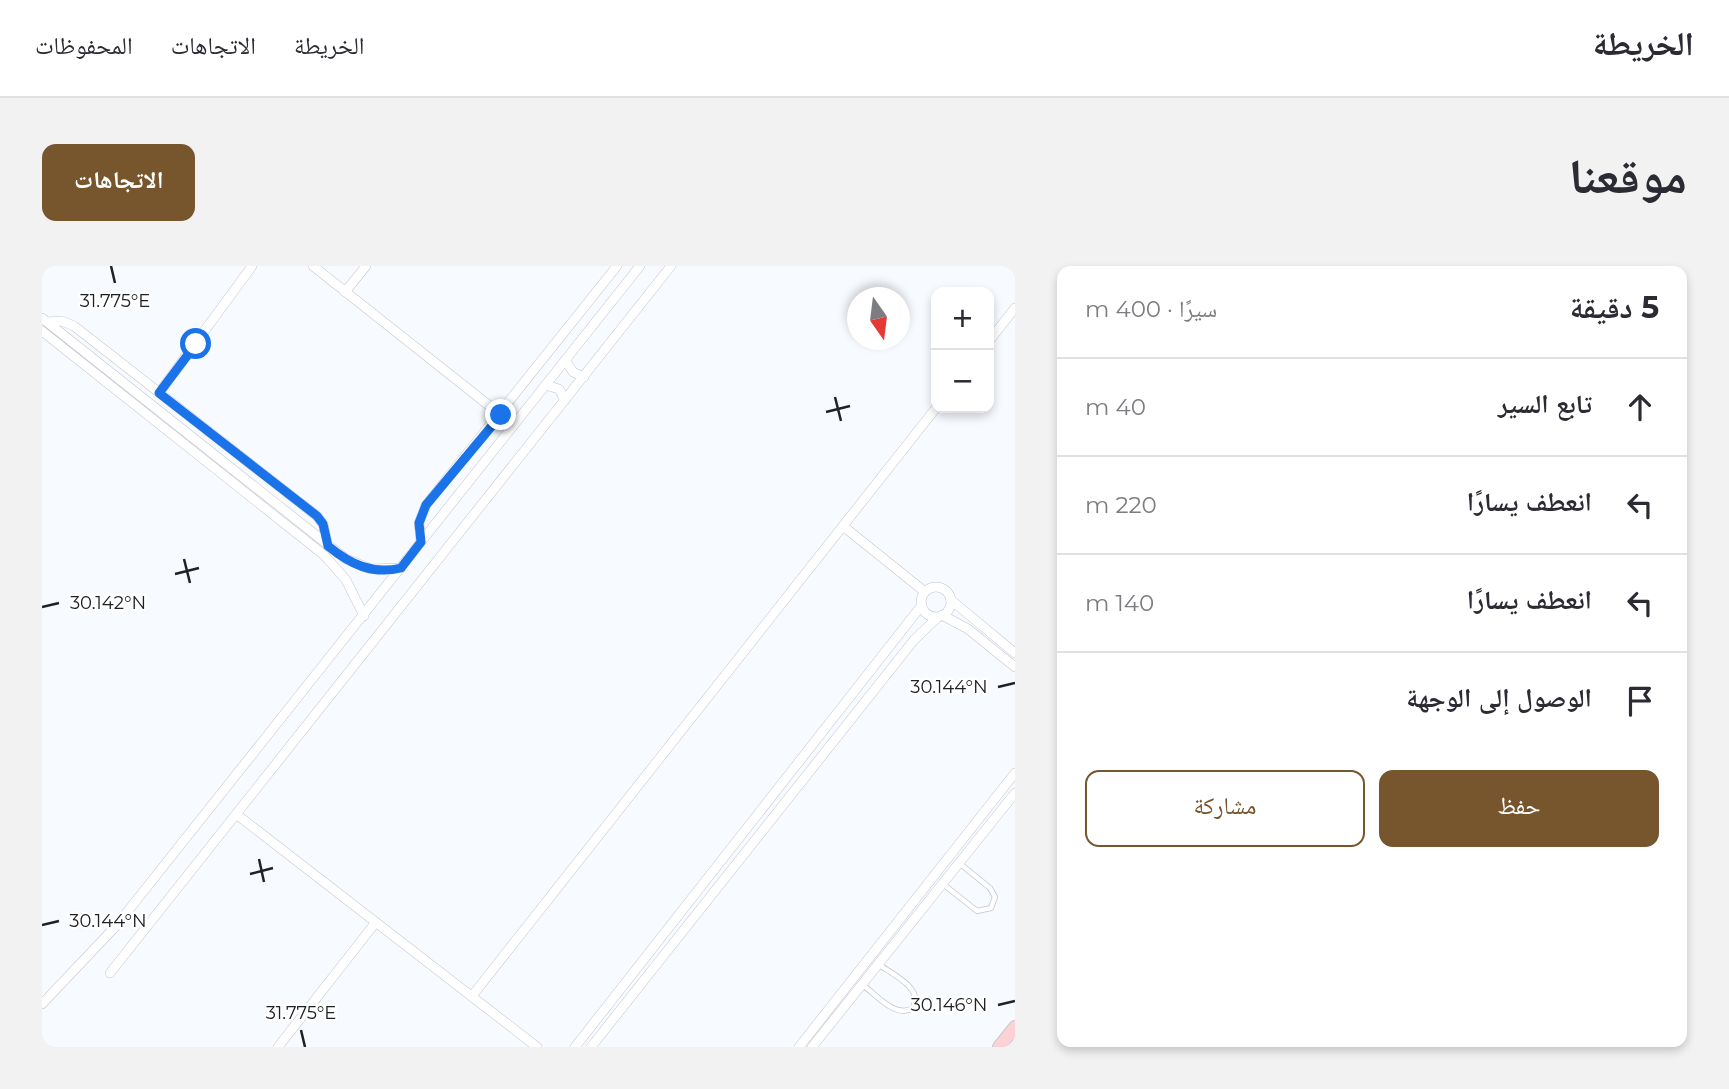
<!DOCTYPE html>
<html lang="ar">
<head>
<meta charset="utf-8">
<style>
  :root { --surface:#fff; --page:#f2f2f3; --text:#2b2b33; --muted:#7c7c81; --line:#e1e1e2; --accent:#77552d }
  body { margin:0; font-family:Montserrat,"Noto Naskh Arabic",sans-serif; background:var(--page); color:var(--text); direction:rtl }
  .controls { position:absolute; right:21px; top:21px; display:grid; overflow:hidden; border-radius:14px; box-shadow:0 4px 10px #0003 }
  .controls button { width:63px; height:63px; display:grid; place-items:center; padding:0; border:0; border-bottom:2px solid var(--line); background:var(--surface); color:var(--text); font:35px sans-serif }
  .compass { position:absolute; left:805px; top:21px; width:63px; height:63px; border-radius:50%; background:var(--surface); box-shadow:0 4px 10px #0003; rotate:166deg }
  .stop { position:absolute; width:21px; height:21px; margin:-16px; border:5px solid #1a73e8; border-radius:50%; background:#fff }
  .stop.end { background:#1a73e8; border-color:#fff; box-shadow:0 2px 7px #0008 }
  .list { margin:0; padding:0; list-style:none }
  h2 { display:flex; justify-content:space-between; align-items:center; height:91px; margin:0; padding:0 28px; font-size:30px }
  h2 small { font-size:23px; font-weight:400; color:var(--muted) }
  .list li { display:grid; grid-template-columns:46px 1fr auto; gap:21px; align-items:center; box-sizing:border-box; height:98px; padding:0 28px; border-top:2px solid var(--line) }
  .list b { display:block; font-size:26px; white-space:nowrap }
  .list em { font-size:23px; font-style:normal; color:var(--muted) }
  .actions { display:flex; gap:14px; padding:21px 28px }
  .actions a { flex:1; padding:16px 0; border:2px solid var(--accent); border-radius:14px; text-align:center; font-size:24px; color:var(--accent) }
  .actions .main { background:var(--accent); color:#fff }
  .icon { flex:none; width:38px; height:38px; fill:none; stroke:currentColor; stroke-width:2; stroke-linecap:round; stroke-linejoin:round }
  .map { position:relative; flex:none; width:973px; height:781px; overflow:hidden; direction:ltr; border-radius:14px }
  header { display:flex; align-items:center; gap:42px; box-sizing:border-box; height:98px; padding:0 35px; background:var(--surface); border-bottom:2px solid var(--line) }
  header strong { font-size:33px }
  nav { display:flex; gap:38px; margin-inline-start:auto; font-size:24px }
  .intro { display:flex; align-items:center; justify-content:space-between; box-sizing:border-box; height:168px; padding:0 42px }
  h1 { margin:0; font-size:49px }
  .button { padding:18px 32px; border-radius:14px; background:var(--accent); color:#fff; font-size:24px; font-weight:700 }
  main { display:flex; gap:42px; padding:0 42px }
  aside { flex:1; background:var(--surface); border-radius:14px; box-shadow:0 4px 10px #0003 }
  .map>svg:first-child { display:block }
  .lines { fill:none; stroke-linecap:round; stroke-linejoin:round }
  .lane-casing { stroke:#c2c6ce; stroke-width:6 }
  .street-casing { stroke:#c2c6ce; stroke-width:10 }
  .secondary-casing { stroke:#c2c6ce; stroke-width:14 }
  .lane { stroke:#fff; stroke-width:4.5 }
  .street { stroke:#fff; stroke-width:9 }
  .secondary { stroke:#fcd2d4; stroke-width:12 }
  .route { stroke:#1a73e8; stroke-width:9 }
  .ticks { fill:none; stroke:#202124; stroke-width:2.5 }
  .ticks-label { font-size:18px; text-anchor:middle; fill:#202124; stroke:#fff; stroke-width:5; stroke-linejoin:round; paint-order:stroke }
</style>
</head>
<body>
<header>
<strong>الخريطة</strong>
<nav><a>الخريطة</a><a>الاتجاهات</a><a>المحفوظات</a></nav>
</header>
<div class="intro"><h1>موقعنا</h1><a class="button">الاتجاهات</a></div>
<main>
<aside>
<h2>5 دقيقة<small>سيرًا · 400 m</small></h2>
<ul class="list">
<li><svg class="icon" aria-label="ahead" viewBox="0 0 24 24"><path d="M12 20V5M6 11l6-6 6 6"/></svg><div><b>تابع السير</b></div><em>40 m</em></li>
<li><svg class="icon" aria-label="left" viewBox="0 0 24 24"><path d="M17 20v-9H6M10 6l-5 5 5 5"/></svg><div><b>انعطف يسارًا</b></div><em>220 m</em></li>
<li><svg class="icon" aria-label="left" viewBox="0 0 24 24"><path d="M17 20v-9H6M10 6l-5 5 5 5"/></svg><div><b>انعطف يسارًا</b></div><em>140 m</em></li>
<li><svg class="icon" aria-label="arrive" viewBox="0 0 24 24"><path d="M6 21V4h12l-3 4 3 4H6"/></svg><div><b>الوصول إلى الوجهة</b></div></li>
</ul>
<div class="actions"><a class="main">حفظ</a><a>مشاركة</a></div>
</aside>
<div class="map">
<svg width="973" height="781" viewBox="0 0 973 781">
  <rect width="100%" height="100%" fill="#f7faff"/>
  <g class="lines">
    <defs>
      <path id="lane" d="M901,618l34,27 14,-3 4,-11 -5,-9 -31,-25
        M821,719c13,10 33,34 50,23 11,-20 -21,-34 -35,-44"/>
      <path id="street" d="M271,0l188,149
        M303,26l21,-26
        M0,52l304,241 25,10 30,-1
        M5,56l15,-1 12,5 243,190 6,8 5,22
        M0,65l282,224 22,25 18,36
        M947,75l26,-33
        M523,94l8,12 11,5
        M503,119l14,4 6,11
        M117,127l93,-127
        M801,260l82,66
        M379,276l-2,-19 7,-18 191,-239
        M879 336a15 15 0 1 1 30 0a15 15 0 1 1-30 0Z
        M909,334l64,53
        M900,349l26,14 47,38
        M194,548l301,233
        M68,707l561,-707
        M430,730l464,-588
        M0,738l74,-78 524,-660
        M236,781l98,-125
        M533,781l347,-442
        M549,781l323,-407 24,-23
        M757,781l216,-274
        M770,781l203,-254"/>
      <path id="secondary" d="M957,781l16,-20"/>
    </defs>
    <use href="#lane" class="lane-casing"/>
    <use href="#street" class="street-casing"/>
    <use href="#secondary" class="secondary-casing"/>
    <use href="#lane" class="lane"/>
    <use href="#street" class="street"/>
    <use href="#secondary" class="secondary"/>
  </g>
  <g class="lines">
    <path class="route" d="M154,78l-37,49 158,123 6,8 5,22c22,18 44,29 73,22l20,-26 -2,-19 7,-18 75,-90"/>
  </g>
  <path class="ticks" d="M69,0l4,17M793,131l6,24M784,146l24,-6M142,293l6,24M133,308l24,-6M0,341l17,-4M956,421l17,-4M217,593l5,23M208,608l23,-6M0,659l17,-4M956,739l17,-4M259,764l4,17"/>
  <g class="ticks-label">
    <text x="73" y="41">31.775°E</text>
    <text x="66" y="343">30.142°N</text>
    <text x="907" y="427">30.144°N</text>
    <text x="66" y="661">30.144°N</text>
    <text x="907" y="745">30.146°N</text>
    <text x="259" y="753">31.775°E</text>
  </g>
</svg>
<div class="controls">
<button>+</button>
<button>−</button>
</div>
<svg class="compass" viewBox="-18 -18 36 36"><path d="M0-13l5 13h-10z" fill="#e53935"/><path d="M0 13l5-13h-10z" fill="#7c7c81"/></svg>
<div class="stop" style="left:154px;top:78px"></div>
<div class="stop end" style="left:459px;top:149px"></div>
</div>
</main>
</body>
</html>
